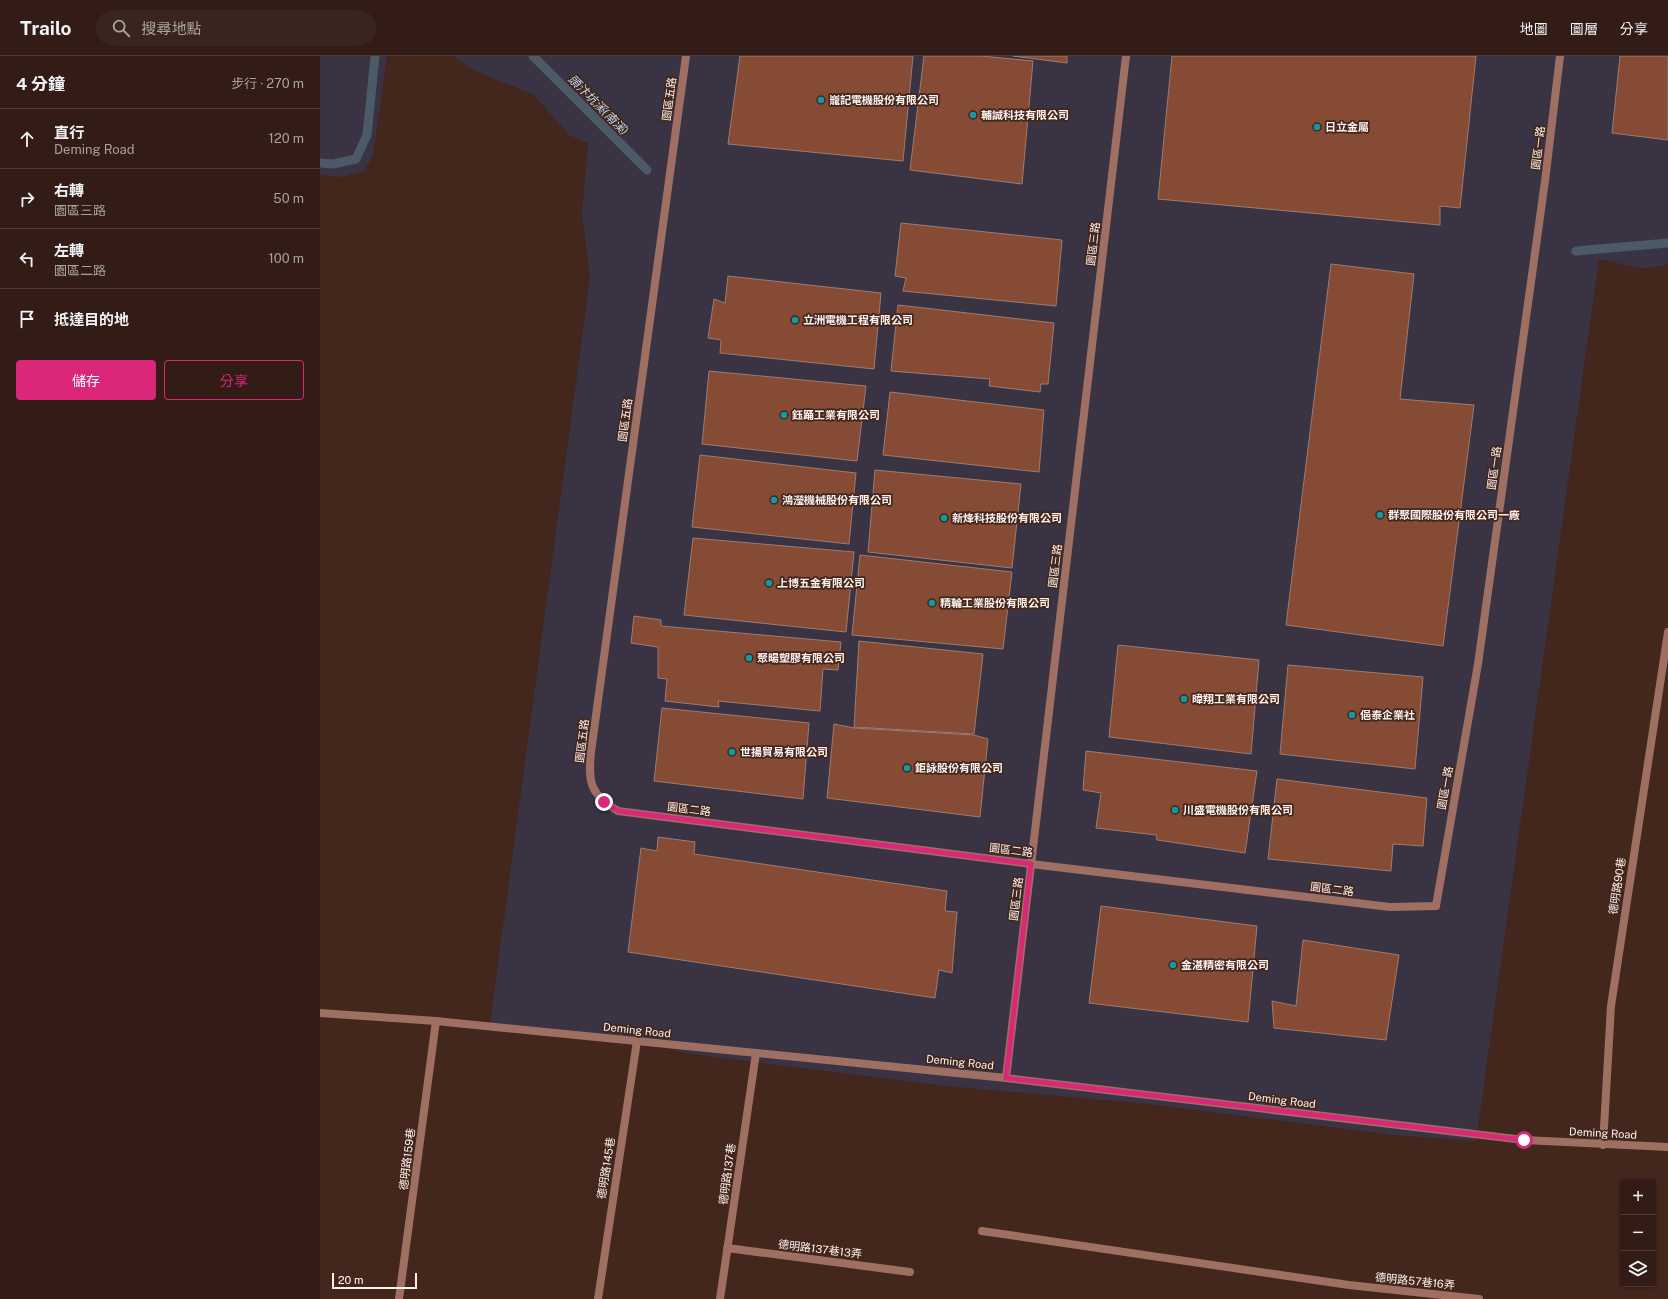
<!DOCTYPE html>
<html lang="zh-TW">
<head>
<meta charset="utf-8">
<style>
  :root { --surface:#321c15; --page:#3a251e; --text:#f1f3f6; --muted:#a8a1a0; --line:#4d3a34; --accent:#db2777 }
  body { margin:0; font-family:"Public Sans","Noto Sans TC",sans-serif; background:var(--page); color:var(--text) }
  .controls { position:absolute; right:12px; bottom:12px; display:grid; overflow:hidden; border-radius:4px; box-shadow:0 1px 3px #0004 }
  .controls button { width:36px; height:36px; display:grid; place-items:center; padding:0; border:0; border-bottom:1px solid var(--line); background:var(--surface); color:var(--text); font:20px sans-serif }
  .scale { position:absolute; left:12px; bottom:10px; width:85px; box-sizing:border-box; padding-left:4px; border:2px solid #fef2ee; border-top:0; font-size:11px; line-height:14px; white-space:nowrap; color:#fef2ee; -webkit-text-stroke:3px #43261c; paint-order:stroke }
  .stop { position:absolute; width:12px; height:12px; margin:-9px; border:3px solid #db2777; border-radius:50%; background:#fff }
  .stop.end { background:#db2777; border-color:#fff; box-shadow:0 1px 4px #0008 }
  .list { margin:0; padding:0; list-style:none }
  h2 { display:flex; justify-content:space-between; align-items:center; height:52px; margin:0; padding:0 16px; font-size:17px }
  h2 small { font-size:13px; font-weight:400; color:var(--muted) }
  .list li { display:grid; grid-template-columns:26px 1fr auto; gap:12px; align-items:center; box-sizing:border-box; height:60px; padding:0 16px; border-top:1px solid var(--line) }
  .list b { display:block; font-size:15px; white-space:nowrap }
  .list p { margin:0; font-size:13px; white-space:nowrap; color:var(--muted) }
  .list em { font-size:13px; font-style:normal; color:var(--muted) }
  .actions { display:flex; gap:8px; padding:12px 16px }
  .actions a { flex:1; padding:9px 0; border:1px solid var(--accent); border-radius:4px; text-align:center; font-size:14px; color:var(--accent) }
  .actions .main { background:var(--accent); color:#fff }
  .icon { flex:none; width:22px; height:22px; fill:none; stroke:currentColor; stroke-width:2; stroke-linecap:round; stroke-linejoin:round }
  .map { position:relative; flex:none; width:1348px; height:1243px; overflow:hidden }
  header { display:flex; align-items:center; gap:24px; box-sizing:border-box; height:56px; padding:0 20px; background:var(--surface); border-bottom:1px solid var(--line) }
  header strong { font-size:19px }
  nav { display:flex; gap:22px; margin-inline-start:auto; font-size:14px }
  .search { width:280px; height:36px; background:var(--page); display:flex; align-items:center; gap:10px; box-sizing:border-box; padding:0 14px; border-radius:22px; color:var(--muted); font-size:15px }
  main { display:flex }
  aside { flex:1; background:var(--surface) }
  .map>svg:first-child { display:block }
  .industrial { fill:#393344 }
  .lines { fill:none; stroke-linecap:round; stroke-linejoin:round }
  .stream { stroke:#4c5966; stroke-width:9 }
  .building { fill:#854b35; stroke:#9e7c70 }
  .lane { stroke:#a06f63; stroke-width:8 }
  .street { stroke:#a06f63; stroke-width:8 }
  .route { stroke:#db2777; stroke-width:5 }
  .culture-dot { fill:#0f9aa8; stroke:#43261c; stroke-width:1.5 }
  .labels { text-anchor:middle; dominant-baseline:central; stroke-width:3.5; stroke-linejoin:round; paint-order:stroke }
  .street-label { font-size:11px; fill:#fef2ee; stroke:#43261c }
  .poi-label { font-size:11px; font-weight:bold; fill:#fef2ee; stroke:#43261c; text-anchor:start }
  .water-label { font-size:12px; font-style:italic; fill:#bfdbf4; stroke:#43261c }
</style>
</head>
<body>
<header>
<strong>Trailo</strong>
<div class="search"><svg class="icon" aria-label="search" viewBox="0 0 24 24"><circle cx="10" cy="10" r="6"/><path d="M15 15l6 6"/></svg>搜尋地點</div>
<nav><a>地圖</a><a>圖層</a><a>分享</a></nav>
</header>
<main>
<aside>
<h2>4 分鐘<small>步行 · 270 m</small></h2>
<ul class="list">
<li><svg class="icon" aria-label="ahead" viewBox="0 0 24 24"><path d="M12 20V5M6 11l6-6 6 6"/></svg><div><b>直行</b><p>Deming Road</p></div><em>120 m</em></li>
<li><svg class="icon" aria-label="right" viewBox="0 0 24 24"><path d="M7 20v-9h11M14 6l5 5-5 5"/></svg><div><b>右轉</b><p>園區三路</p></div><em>50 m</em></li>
<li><svg class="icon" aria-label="left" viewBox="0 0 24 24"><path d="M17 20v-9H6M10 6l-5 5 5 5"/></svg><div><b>左轉</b><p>園區二路</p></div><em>100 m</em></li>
<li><svg class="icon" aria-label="arrive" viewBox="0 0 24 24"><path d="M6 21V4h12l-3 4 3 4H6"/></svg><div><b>抵達目的地</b></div></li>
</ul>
<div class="actions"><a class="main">儲存</a><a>分享</a></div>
</aside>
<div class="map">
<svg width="1348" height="1243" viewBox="0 0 1348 1243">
  <rect width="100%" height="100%" fill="#43261c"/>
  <path class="industrial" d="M0,0h67l-14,100 -9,15 -22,6 -22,-2z
    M133,0h1215v208l-23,5 -46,-10 -123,882 -83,-6 -244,-31 -203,-18 -263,-33 -34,-13 -160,-9 101,-753 -8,-63 6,-72 -19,-8 -35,-40 -61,-25z"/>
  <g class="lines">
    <path class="stream" d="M213,0l114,114
      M0,107l13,1 23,-5 11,-24 8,-79
      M1256,195l92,-8"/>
  </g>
  <path class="building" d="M420,0h173l-10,105 -175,-17z
    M604,0h58l51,5 -11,123 -112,-14z
    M693,0h54v7z
    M852,0h304l-16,152 -20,-2v19l-282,-26z
    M1300,0h48v84l-56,-7z
    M581,167l161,17 -6,66 -153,-15 3,-13 -11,-2z
    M1011,208l83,10 -14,125 74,6 -31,241 -157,-21z
    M408,220l153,17 -7,76 -154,-16 1,-13 -13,-2 6,-39 11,4z
    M578,249l156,18 -6,61h-7l-1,8 -51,-6 1,-7 -99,-8z
    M389,315l157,15 -9,75 -155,-17z
    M570,336l154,18 -5,62 -156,-17z
    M380,399l156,18 -7,71 -157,-17z
    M555,414l146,14 -9,84 -144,-16z
    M373,482l161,14 -8,80 -162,-17z
    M540,499l152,17 -9,77 -151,-14z
    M314,560l27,4v6l180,16 -3,28 -15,-1 -3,42 -102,-10 1,6 -54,-6 2,-22 -9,-1v-31l-27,-4z
    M539,585l124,13 -9,80 -120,-7z
    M798,589l141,15 -8,94 -142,-17z
    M968,609l135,12 -8,92 -135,-15z
    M342,652l147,15 -6,76 -149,-18z
    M514,668l20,4 120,7 14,4 -8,78 -153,-19z
    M766,695l171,20 -12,82 -88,-13 -1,-5 -60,-7 5,-35 -18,-3z
    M957,723l150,19 -4,48 -30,-2 -2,27 -123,-12z
    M338,781l37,5 -1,12 253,37 -2,20 12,1 -5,61 -13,-3 -4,28 -307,-46 13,-104 16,3z
    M781,850l156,20 -9,96 -159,-19z
    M983,884l96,15 -13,85 -112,-12 -2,-27 24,5z"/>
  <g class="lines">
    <path class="lane" d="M1283,1089l8,-139 57,-374
      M662,1175l367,54 130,14
      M407,1192l183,24
      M79,1243l37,-278
      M278,1243l39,-258
      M400,1243l36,-246"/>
    <path class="street" d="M366,0l-95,696c-3,31 -1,42 27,59l413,53 359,43 46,-1 42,-242 67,-483 15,-125
      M0,957l116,8 570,57 518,62 144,7
      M686,1022l120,-1022"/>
  </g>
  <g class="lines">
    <path class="route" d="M284,746l14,9 413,53 -25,214 518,62"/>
  </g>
  <g class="culture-dot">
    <circle cx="501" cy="44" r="4"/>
    <circle cx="653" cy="59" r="4"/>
    <circle cx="997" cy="71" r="4"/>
    <circle cx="475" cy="264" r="4"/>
    <circle cx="464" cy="359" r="4"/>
    <circle cx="454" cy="444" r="4"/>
    <circle cx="1060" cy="459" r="4"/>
    <circle cx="624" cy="462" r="4"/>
    <circle cx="449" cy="527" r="4"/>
    <circle cx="612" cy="547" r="4"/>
    <circle cx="429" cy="602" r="4"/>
    <circle cx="864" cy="643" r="4"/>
    <circle cx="1032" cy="659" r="4"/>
    <circle cx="412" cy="696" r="4"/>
    <circle cx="587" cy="712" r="4"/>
    <circle cx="855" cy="754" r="4"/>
    <circle cx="853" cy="909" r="4"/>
  </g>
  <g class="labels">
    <g class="street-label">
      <text transform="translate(349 43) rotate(-82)">園區五路</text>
      <text transform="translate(1218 92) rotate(-83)">園區一路</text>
      <text transform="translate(773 188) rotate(-83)">園區三路</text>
      <text transform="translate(305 364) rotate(-82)">園區五路</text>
      <text transform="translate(1174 412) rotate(-82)">園區一路</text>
      <text transform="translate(735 510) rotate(-83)">園區三路</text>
      <text transform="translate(262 685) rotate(-83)">園區五路</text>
      <text transform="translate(1125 732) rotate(-80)">園區一路</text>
      <text transform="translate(369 753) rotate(7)">園區二路</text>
      <text transform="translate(691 794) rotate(7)">園區二路</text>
      <text transform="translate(1297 830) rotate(-81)">德明路90巷</text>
      <text transform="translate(1012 833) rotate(7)">園區二路</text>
      <text transform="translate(696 843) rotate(-83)">園區三路</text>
      <text transform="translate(317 974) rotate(6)">Deming Road</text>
      <text transform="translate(640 1006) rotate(6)">Deming Road</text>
      <text transform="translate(962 1044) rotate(7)">Deming Road</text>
      <text transform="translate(1283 1077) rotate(3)">Deming Road</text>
      <text transform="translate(87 1103) rotate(-83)">德明路159巷</text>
      <text transform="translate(286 1112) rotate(-81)">德明路145巷</text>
      <text transform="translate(407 1118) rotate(-82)">德明路137巷</text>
      <text transform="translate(500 1193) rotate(7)">德明路137巷13弄</text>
      <text transform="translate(1095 1225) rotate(6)">德明路57巷16弄</text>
    </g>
    <g class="poi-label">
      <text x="509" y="44">巃記電機股份有限公司</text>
      <text x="661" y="59">輔誠科技有限公司</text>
      <text x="1005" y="71">日立金屬</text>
      <text x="483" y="264">立洲電機工程有限公司</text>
      <text x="472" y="359">鈺踊工業有限公司</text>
      <text x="462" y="444">鴻瀅機械股份有限公司</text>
      <text x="1068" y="459">群聚國際股份有限公司一廠</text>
      <text x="632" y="462">新烽科技股份有限公司</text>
      <text x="457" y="527">上博五金有限公司</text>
      <text x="620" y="547">精輪工業股份有限公司</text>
      <text x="437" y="602">聚暘塑膠有限公司</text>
      <text x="872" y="643">暐翔工業有限公司</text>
      <text x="1040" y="659">俋泰企業社</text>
      <text x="420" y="696">世揚貿易有限公司</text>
      <text x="595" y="712">鉅詠股份有限公司</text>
      <text x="863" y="754">川盛電機股份有限公司</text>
      <text x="861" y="909">金湛精密有限公司</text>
    </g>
    <g class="water-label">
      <text transform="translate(278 49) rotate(45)">頭汴坑溪(南溪)</text>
    </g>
  </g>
</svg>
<div class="controls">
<button>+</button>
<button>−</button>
<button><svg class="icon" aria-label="layers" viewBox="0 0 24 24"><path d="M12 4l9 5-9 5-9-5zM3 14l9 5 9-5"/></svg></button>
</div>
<div class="scale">20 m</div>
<div class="stop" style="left:1204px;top:1084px"></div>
<div class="stop end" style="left:284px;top:746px"></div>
</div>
</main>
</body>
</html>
